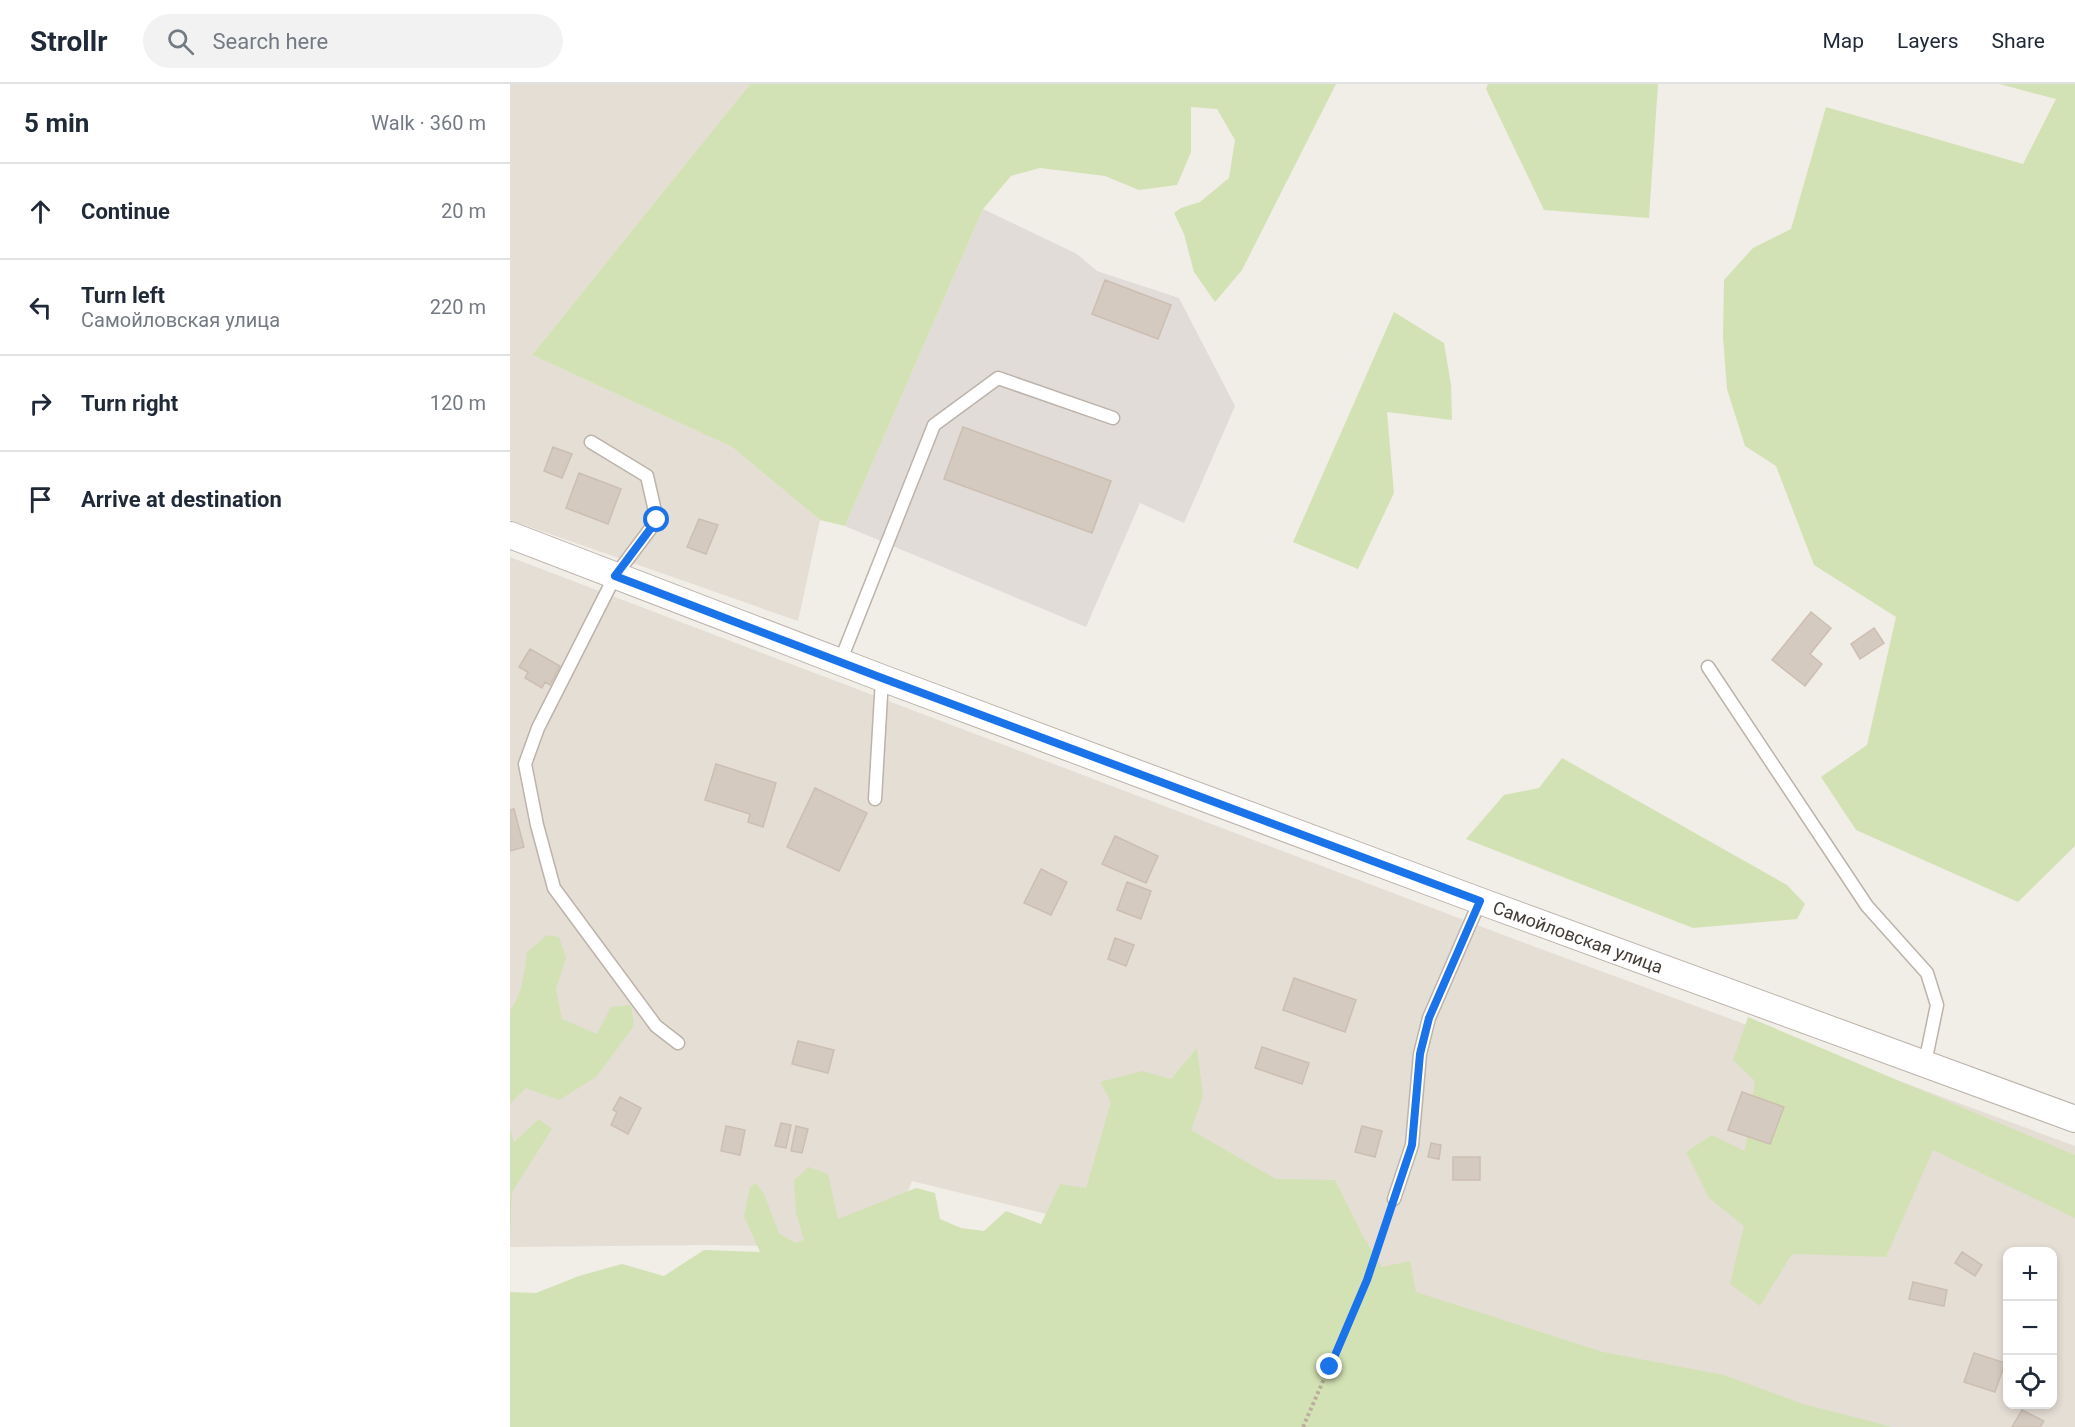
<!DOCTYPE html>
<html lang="en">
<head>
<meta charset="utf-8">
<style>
  :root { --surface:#fff; --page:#f2f2f3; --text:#1f2937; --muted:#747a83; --line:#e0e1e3 }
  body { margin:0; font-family:Roboto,sans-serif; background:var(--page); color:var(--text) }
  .controls { position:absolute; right:18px; bottom:18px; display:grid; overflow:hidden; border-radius:12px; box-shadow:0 3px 9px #0003 }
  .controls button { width:54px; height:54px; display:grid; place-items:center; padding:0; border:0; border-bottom:2px solid var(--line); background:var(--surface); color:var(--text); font:30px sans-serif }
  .stop { position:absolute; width:18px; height:18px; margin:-14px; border:4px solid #1a73e8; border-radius:50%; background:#fff }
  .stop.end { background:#1a73e8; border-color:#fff; box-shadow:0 2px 6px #0008 }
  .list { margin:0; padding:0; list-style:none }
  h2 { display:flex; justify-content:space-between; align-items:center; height:78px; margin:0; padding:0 24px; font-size:26px }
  h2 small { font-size:20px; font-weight:400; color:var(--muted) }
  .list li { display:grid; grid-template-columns:39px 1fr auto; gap:18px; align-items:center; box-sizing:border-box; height:96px; padding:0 24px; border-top:2px solid var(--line) }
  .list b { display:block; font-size:22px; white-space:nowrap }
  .list p { margin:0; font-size:20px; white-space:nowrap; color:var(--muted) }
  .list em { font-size:20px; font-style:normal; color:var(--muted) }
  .icon { flex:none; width:33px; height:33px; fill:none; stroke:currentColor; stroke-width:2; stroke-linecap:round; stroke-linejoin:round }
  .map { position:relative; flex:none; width:1565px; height:1343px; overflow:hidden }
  header { display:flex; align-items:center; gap:36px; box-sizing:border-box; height:84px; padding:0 30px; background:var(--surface); border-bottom:2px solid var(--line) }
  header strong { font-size:28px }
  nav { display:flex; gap:33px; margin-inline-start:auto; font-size:21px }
  .search { width:420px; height:54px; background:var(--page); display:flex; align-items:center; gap:15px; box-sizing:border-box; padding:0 21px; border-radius:33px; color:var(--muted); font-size:22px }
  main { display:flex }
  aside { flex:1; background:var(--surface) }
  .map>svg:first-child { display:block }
  .residential { fill:#e5ded5; fill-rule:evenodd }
  .industrial { fill:#e1dcd8 }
  .green { fill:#d3e2b4 }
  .building { fill:#d5cac0; stroke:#ccbeb1; stroke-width:1.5 }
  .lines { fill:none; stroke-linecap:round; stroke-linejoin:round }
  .service-casing { stroke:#bcb3aa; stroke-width:15 }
  .minor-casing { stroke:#bcb3aa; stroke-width:28 }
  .path { stroke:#bcad9d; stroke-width:4; stroke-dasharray:3 3; stroke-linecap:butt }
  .service { stroke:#fff; stroke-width:12 }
  .minor { stroke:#fff; stroke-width:26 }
  .route { stroke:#1a73e8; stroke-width:8 }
  .labels { text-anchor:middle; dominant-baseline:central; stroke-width:4.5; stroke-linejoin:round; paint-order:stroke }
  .street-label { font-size:18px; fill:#443d37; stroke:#fff }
</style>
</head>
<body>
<header>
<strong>Strollr</strong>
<div class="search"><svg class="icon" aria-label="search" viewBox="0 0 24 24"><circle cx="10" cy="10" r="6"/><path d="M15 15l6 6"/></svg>Search here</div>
<nav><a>Map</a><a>Layers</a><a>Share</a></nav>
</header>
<main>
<aside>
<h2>5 min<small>Walk · 360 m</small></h2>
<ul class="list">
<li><svg class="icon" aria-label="ahead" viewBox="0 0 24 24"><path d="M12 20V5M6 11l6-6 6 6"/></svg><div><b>Continue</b></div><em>20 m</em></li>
<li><svg class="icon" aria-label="left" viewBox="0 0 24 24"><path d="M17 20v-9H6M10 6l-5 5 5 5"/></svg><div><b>Turn left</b><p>Самойловская улица</p></div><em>220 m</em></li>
<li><svg class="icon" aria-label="right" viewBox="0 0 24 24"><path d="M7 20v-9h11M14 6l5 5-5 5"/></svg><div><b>Turn right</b></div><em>120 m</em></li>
<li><svg class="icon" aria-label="arrive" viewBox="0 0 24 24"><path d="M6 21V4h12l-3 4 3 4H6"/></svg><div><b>Arrive at destination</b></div></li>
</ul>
</aside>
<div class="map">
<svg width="1565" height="1343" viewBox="0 0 1565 1343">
  <rect width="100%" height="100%" fill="#f1ede7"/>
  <path class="residential" d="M0,0h240l-218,271 200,92 88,73 -22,101 -288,-101z
    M0,473l996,379 569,210v281h-343l-311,-121 -509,-125 -26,67 -179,-3 -197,2zM1498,1168h44v152h-44z"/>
  <path class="industrial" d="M473,125l94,45 20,17 82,27 56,108 -51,117 -44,-20 -54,124 -241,-101z"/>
  <path class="green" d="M240,0h586l-94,186 -27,32 -21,-30 -10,-38 -10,-21 7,-5 19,-6 29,-24 6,-38 -18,-31 -26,-2v45l-14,33 -38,5 -34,-14 -65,-8 -29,8 -28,33 -138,317 -25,-6 -88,-73 -200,-92z
    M978,0h170l-9,134 -105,-8 -58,-121z
    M1489,0h76v762l-57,56 -162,-72 -35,-53 46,-32 29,-128 -82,-52 -38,-99 -31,-20 -18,-57 -4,-52 1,-57 29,-32 38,-19 35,-122 197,57 33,-65z
    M884,228l50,31 7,42 1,35 -65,-8 7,81 -36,76 -65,-27z
    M1052,674l225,127 18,19 -8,15 -104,9 -227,-89 38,-44 35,-7z
    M37,851l12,2 7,21 -10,31 6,30 35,15 14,-27 20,-2 3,21 -38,51 -37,23 -33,-12 -16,16v-94c13,-16 14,-38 17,-58z
    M1238,933l327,138v63l-142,-68 -47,107 -94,-3 -32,52 -30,-22 14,-58 -35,-28 -23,-46 26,-17 33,16 10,-70 -22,-21z
    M687,964l6,48 -12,34 85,49 59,1 29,58 18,29 28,-6 6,31 187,60 121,23 79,29 90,23h-1383v-135l26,1 43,-17 43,-12 42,12 40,-26 56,2 -16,-36 6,-29 6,-4 8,11 15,39 16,10 9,-3 -8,-27 -2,-33 15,-13 19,7 10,45 78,-31 19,5 5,26 21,9 23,3 22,-20 35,13 19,-40 26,4 25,-86 -11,-20 42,-11 29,8z
    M29,1035l13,10 -40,63 -2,49v-111l4,12z"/>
  <path class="building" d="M595,196l66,25 -13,34 -66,-25z
    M453,343l148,54 -19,52 -148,-54z
    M43,363l19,7 -10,24 -18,-7z
    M69,389l42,16 -13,35 -42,-16z
    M189,435l19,6 -12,29 -19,-7z
    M1301,528l20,16 -21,26 12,10 -17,22 -33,-26z
    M1364,544l10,15 -24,16 -9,-15z
    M20,565l30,17 -10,19 -5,-3 -3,6 -17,-10 3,-6 -9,-5z
    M206,680l60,19 -13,44 -15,-5 2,-8 -45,-14z
    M305,704l52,25 -28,58 -52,-24z
    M4,725l10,38 -14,4v-41z
    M605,752l43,20 -12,27 -44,-19z
    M531,785l26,13 -16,33 -27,-12z
    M617,798l24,9 -10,28 -24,-9z
    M605,854l19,7 -8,21 -18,-7z
    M784,894l62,22 -11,32 -62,-22z
    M288,957l36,9 -6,23 -36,-9z
    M752,963l47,16 -7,21 -47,-16z
    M1232,1008l42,15 -14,37 -42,-14z
    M110,1013l21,11 -13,26 -17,-9 6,-13 -4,-2z
    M271,1039l10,2 -5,23 -11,-2z
    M216,1042l19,4 -5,25 -19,-4z
    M286,1042l12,3 -6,24 -11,-2z
    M852,1042l20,5 -7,26 -20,-5z
    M921,1059l10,2 -2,14 -11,-2z
    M943,1073h27v23h-27z
    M1452,1168l20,13 -7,11 -20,-13z
    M1403,1198l34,8 -3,16 -35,-7z
    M1464,1269l31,10 -10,29 -31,-10z
    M1512,1326l22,11 -4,6h-28z"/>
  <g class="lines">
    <defs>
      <path id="service" d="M81,358l56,34 10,44 -42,56 -77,152 -13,36 12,61 17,63 102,138 22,17
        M330,578l94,-237 64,-47 115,40
        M1198,583l159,239 60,67 10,32 -12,58
        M365,715l7,-121
        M884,1115l18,-54 8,-91 9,-36 51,-117"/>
      <path id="minor" d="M0,451l372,143 598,223 595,218"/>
    </defs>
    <use href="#service" class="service-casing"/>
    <use href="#minor" class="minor-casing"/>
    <path class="path" d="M793,1343l64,-147 21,-63"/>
    <use href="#service" class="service"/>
    <use href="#minor" class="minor"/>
  </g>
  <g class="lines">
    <path class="route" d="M147,436l-42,56 267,102 598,223 -51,117 -9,36 -8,91 -45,135 -37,87"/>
  </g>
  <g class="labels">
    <g class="street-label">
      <text transform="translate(1068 853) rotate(20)">Самойловская улица</text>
    </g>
  </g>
</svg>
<div class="controls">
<button>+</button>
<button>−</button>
<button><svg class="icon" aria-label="locate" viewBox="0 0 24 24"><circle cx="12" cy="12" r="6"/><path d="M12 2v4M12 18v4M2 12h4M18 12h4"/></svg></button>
</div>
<div class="stop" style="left:147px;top:436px"></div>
<div class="stop end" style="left:820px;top:1283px"></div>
</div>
</main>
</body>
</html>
